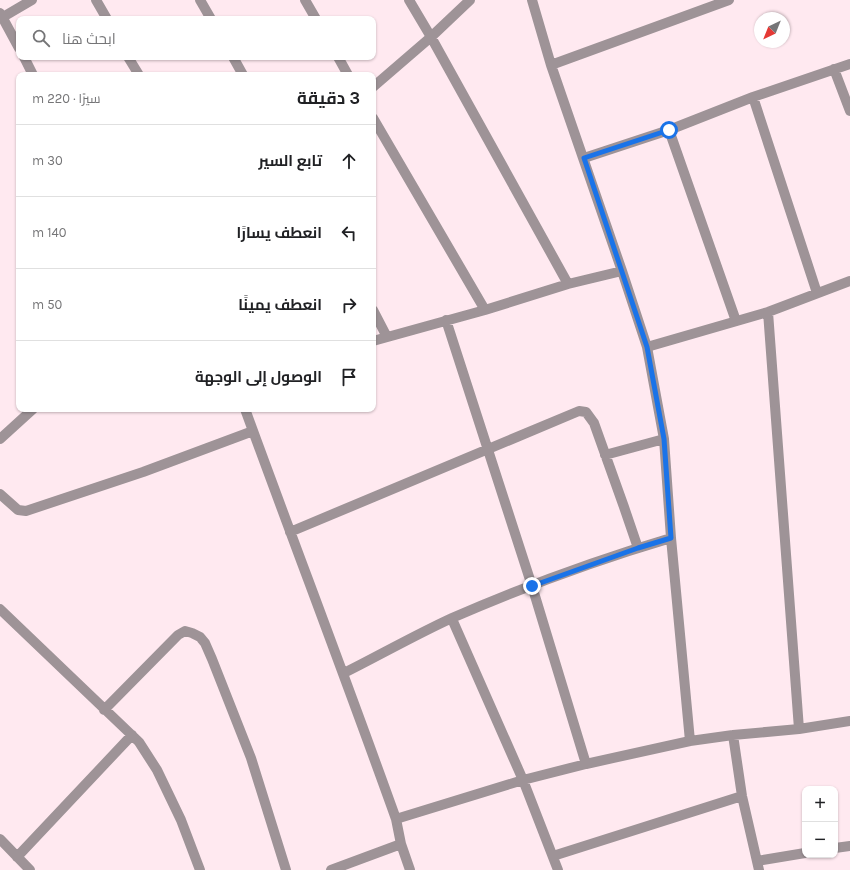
<!DOCTYPE html>
<html lang="ar">
<head>
<meta charset="utf-8">
<style>
  :root { --surface:#fff; --page:#f2f2f2; --text:#202124; --muted:#757577; --line:#e0e0e0 }
  body { margin:0; font-family:Karla,Cairo,sans-serif; background:var(--page); color:var(--text); direction:rtl }
  .controls { position:absolute; right:12px; bottom:12px; display:grid; overflow:hidden; border-radius:8px; box-shadow:0 1px 3px #0004 }
  .controls button { width:36px; height:36px; display:grid; place-items:center; padding:0; border:0; border-bottom:1px solid var(--line); background:var(--surface); color:var(--text); font:20px sans-serif }
  .compass { position:absolute; left:754px; top:12px; width:36px; height:36px; border-radius:50%; background:var(--surface); box-shadow:0 1px 3px #0004; rotate:223deg }
  .stop { position:absolute; width:12px; height:12px; margin:-9px; border:3px solid #1a73e8; border-radius:50%; background:#fff }
  .stop.end { background:#1a73e8; border-color:#fff; box-shadow:0 1px 4px #0008 }
  .list { margin:0; padding:0; list-style:none }
  h2 { display:flex; justify-content:space-between; align-items:center; height:52px; margin:0; padding:0 16px; font-size:17px }
  h2 small { font-size:13px; font-weight:400; color:var(--muted) }
  .list li { display:grid; grid-template-columns:26px 1fr auto; gap:12px; align-items:center; box-sizing:border-box; height:72px; padding:0 16px; border-top:1px solid var(--line) }
  .list b { display:block; font-size:15px; white-space:nowrap }
  .list em { font-size:13px; font-style:normal; color:var(--muted) }
  .icon { flex:none; width:22px; height:22px; fill:none; stroke:currentColor; stroke-width:2; stroke-linecap:round; stroke-linejoin:round }
  .map { position:relative; flex:none; width:850px; height:870px; overflow:hidden; direction:ltr }
  .search { position:absolute; background:var(--surface); box-shadow:0 1px 3px #0004; left:16px; top:16px; width:360px; height:44px; display:flex; align-items:center; gap:10px; box-sizing:border-box; padding:0 14px; border-radius:8px; color:var(--muted); font-size:15px }
  .panel { position:absolute; background:var(--surface); box-shadow:0 1px 3px #0004; left:16px; top:72px; width:360px; height:340px; border-radius:8px; direction:rtl }
  .map>svg:first-child { display:block }
  .lines { fill:none; stroke-linecap:round; stroke-linejoin:round }
  .minor { stroke:#9e9397; stroke-width:10 }
  .route { stroke:#1a73e8; stroke-width:5 }
</style>
</head>
<body>
<div class="map">
<svg width="850" height="870" viewBox="0 0 850 870">
  <rect width="100%" height="100%" fill="#ffe9f0"/>
  <g class="lines">
    <path class="minor" d="M96,0l11,19
      M200,0l11,19
      M305,0l11,19
      M409,0l22,37 137,247
      M532,0l19,65 71,206 25,76 17,92 7,99 19,203
      M0,13l19,35
      M3,17l29,-17
      M24,57l9,18
      M128,57l11,18
      M233,57l10,18
      M338,57l10,18
      M551,65l178,-65
      M834,69l16,42
      M373,87l58,-50 39,-37
      M753,97l64,196
      M373,118l112,192
      M669,130l67,191
      M584,158l85,-28 84,-33 97,-33
      M373,310l14,27
      M768,312l31,417
      M446,320l86,266 54,178
      M373,341l112,-31 83,-26 54,-13
      M647,347l121,-35 82,-31
      M245,409c50,137 102,273 151,410l5,25 9,26
      M0,439l33,-30
      M605,455l59,-16
      M0,494l18,16 8,1 117,-39 110,-41
      M290,532l289,-121 7,1 8,11 30,84 14,41
      M0,609l139,133 18,28 24,50 19,50
      M452,619l71,161 35,90
      M344,673c36,-18 71,-38 108,-55 71,-31 145,-58 219,-80
      M104,710l74,-75 7,-4 7,2 8,4 5,6 7,16 39,99 35,112
      M733,735l9,61 17,74
      M396,819l127,-39 63,-16 104,-23 43,-6 66,-6 51,-8
      M0,839l30,31
      M835,848l15,-2
      M553,856l189,-60
      M17,857l115,-122
      M757,861l48,-8
      M331,870l70,-26"/>
  </g>
  <g class="lines">
    <path class="route" d="M532,586l106,-38 33,-10 -7,-99 -17,-92 -63,-189 85,-28"/>
  </g>
</svg>
<div class="controls">
<button>+</button>
<button>−</button>
</div>
<svg class="compass" viewBox="-18 -18 36 36"><path d="M0-13l5 13h-10z" fill="#e53935"/><path d="M0 13l5-13h-10z" fill="#757577"/></svg>
<div class="stop" style="left:669px;top:130px"></div>
<div class="stop end" style="left:532px;top:586px"></div>
<div class="search"><svg class="icon" aria-label="search" viewBox="0 0 24 24"><circle cx="10" cy="10" r="6"/><path d="M15 15l6 6"/></svg>ابحث هنا</div>
<section class="panel">
<h2>3 دقيقة<small>سيرًا · 220 m</small></h2>
<ul class="list">
<li><svg class="icon" aria-label="ahead" viewBox="0 0 24 24"><path d="M12 20V5M6 11l6-6 6 6"/></svg><div><b>تابع السير</b></div><em>30 m</em></li>
<li><svg class="icon" aria-label="left" viewBox="0 0 24 24"><path d="M17 20v-9H6M10 6l-5 5 5 5"/></svg><div><b>انعطف يسارًا</b></div><em>140 m</em></li>
<li><svg class="icon" aria-label="right" viewBox="0 0 24 24"><path d="M7 20v-9h11M14 6l5 5-5 5"/></svg><div><b>انعطف يمينًا</b></div><em>50 m</em></li>
<li><svg class="icon" aria-label="arrive" viewBox="0 0 24 24"><path d="M6 21V4h12l-3 4 3 4H6"/></svg><div><b>الوصول إلى الوجهة</b></div></li>
</ul>
</section>
</div>
</body>
</html>
